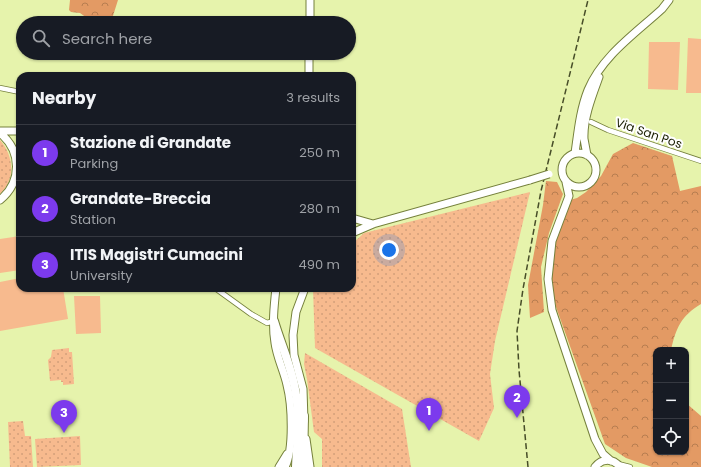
<!DOCTYPE html>
<html lang="en">
<head>
<meta charset="utf-8">
<style>
  :root { --surface:#171b24; --page:#20242c; --text:#f1f3f6; --muted:#9ea1a6; --line:#363941; --accent:#7c3aed }
  body { margin:0; font-family:Poppins,sans-serif; background:var(--page); color:var(--text) }
  .controls { position:absolute; right:12px; bottom:12px; display:grid; overflow:hidden; border-radius:8px; box-shadow:0 1px 3px #0004 }
  .controls button { width:36px; height:36px; display:grid; place-items:center; padding:0; border:0; border-bottom:1px solid var(--line); background:var(--surface); color:var(--text); font:20px sans-serif }
  .you { position:absolute; left:389px; top:250px; width:14px; height:14px; margin:-10px; border:3px solid #fff; border-radius:50%; background:#1a73e8; box-shadow:0 0 0 6px #1a73e833 }
  .badge { display:grid; place-items:center; width:26px; height:26px; border-radius:50%; background:var(--accent); color:#fff; font-size:13px; font-weight:700 }
  .pin { position:absolute; translate:-50% -33px; filter:drop-shadow(0 1px 2px #0008) }
  .pin::after { content:''; position:absolute; top:21px; width:14px; height:12px; background:inherit; clip-path:polygon(0 0,100% 0,50% 100%) }
  .list { margin:0; padding:0; list-style:none }
  h2 { display:flex; justify-content:space-between; align-items:center; height:52px; margin:0; padding:0 16px; font-size:17px }
  h2 small { font-size:13px; font-weight:400; color:var(--muted) }
  .list li { display:grid; grid-template-columns:26px 1fr auto; gap:12px; align-items:center; box-sizing:border-box; height:56px; padding:0 16px; border-top:1px solid var(--line) }
  .list b { display:block; font-size:15px; white-space:nowrap }
  .list p { margin:0; font-size:13px; white-space:nowrap; color:var(--muted) }
  .list em { font-size:13px; font-style:normal; color:var(--muted) }
  .icon { flex:none; width:22px; height:22px; fill:none; stroke:currentColor; stroke-width:2; stroke-linecap:round; stroke-linejoin:round }
  .map { position:relative; flex:none; width:701px; height:467px; overflow:hidden }
  .search { position:absolute; background:var(--surface); box-shadow:0 1px 3px #0004; left:16px; top:16px; width:340px; height:44px; display:flex; align-items:center; gap:10px; box-sizing:border-box; padding:0 14px; border-radius:22px; color:var(--muted); font-size:15px }
  .panel { position:absolute; background:var(--surface); box-shadow:0 1px 3px #0004; left:16px; top:72px; width:340px; height:220px; border-radius:12px }
  .map>svg:first-child { display:block }
  .grass { fill:url(#grass-dots) }
  .forest { fill:url(#forest-crowns) }
  .pitch { fill:#f7ba8e }
  .lines { fill:none; stroke-linecap:round; stroke-linejoin:round }
  .minor-casing { stroke:#75803c; stroke-width:6 }
  .primary-casing { stroke:#75803c; stroke-width:9 }
  .motorway-casing { stroke:#75803c; stroke-width:10 }
  .minor { stroke:#fff; stroke-width:4.5 }
  .primary { stroke:#fff; stroke-width:7 }
  .motorway { stroke:#fff; stroke-width:8 }
  .rail { stroke:#474d28; stroke-width:1.5; stroke-dasharray:6 3; stroke-linecap:butt }
  .primary-bridge-casing { stroke:#75803c; stroke-width:9; stroke-linecap:butt }
  .primary-bridge { stroke:#fff; stroke-width:7 }
  .labels { text-anchor:middle; dominant-baseline:central; stroke-width:4; stroke-linejoin:round; paint-order:stroke }
  .street-label { font-size:12px; fill:#1a1e02; stroke:#fff }
</style>
</head>
<body>
<div class="map">
<svg width="701" height="467" viewBox="0 0 701 467">
  <defs>
    <pattern id="grass-dots" width="8" height="8" patternUnits="userSpaceOnUse"><rect width="8" height="8" fill="#f7ba8e"/><path d="M2 2h.1M6 6h.1" fill="none" stroke="#d39f79" stroke-width="1.8" stroke-linecap="round"/></pattern>
    <pattern id="forest-crowns" width="20" height="18" patternUnits="userSpaceOnUse"><rect width="20" height="18" fill="#e39a64"/><path d="M2 6a3 3 0 1 1 6 0M12 15a3 3 0 1 1 6 0" fill="none" stroke="#b77d50"/></pattern>
  </defs>
  <rect width="100%" height="100%" fill="#e6f3ac"/>
  <path class="grass" d="M0,140c14,16 16,39 0,54z
    M530,192l-35,149 -5,33 4,34 -15,33 -164,-93 -2,-60h39v-44l12,-11z
    M69,348v4h3l2,32 -11,1v-3h-2v-2l-11,1 -2,-21 3,-3 1,-7z
    M305,353l97,56 9,58h-89v-28l-8,-7 -7,-53 -3,-15z
    M23,421l2,15h6l2,31h-23l-2,-45z
    M80,436l1,29 -44,2 -2,-28z"/>
  <path class="forest" d="M70,0h48l-6,19 -8,4h-10l-14,-10 -9,-1 -2,-2z
    M633,143l39,13 8,35 21,-5v118c-20,12 -25,24 -30,46h-15v102h30v-49l15,13v51h-49l-26,-9 -21,-14 -49,-137 -5,-26 4,-39 15,-42 7,-2 9,-6 15,-16 12,-22z
    M546,181l11,1 6,12 -14,39 -8,34 3,45 -14,6 -2,-33 15,-80z"/>
  <path class="pitch" d="M688,38l13,1v54h-15z
    M649,42h31l-2,48 -30,-1z
    M20,236v34l-20,3v-34z
    M20,278v10h43l5,31 -68,12v-49z
    M74,296h26l1,37 -25,1z"/>
  <g class="lines">
    <defs>
      <path id="minor" d="M0,88l20,4
        M591,122l17,8 93,31
        M215,288l36,26 16,9 7,-2
        M618,464l12,3"/>
      <path id="primary" d="M310,23v-23
        M309,76v-23
        M0,131h20
        M0,133c22,18 22,49 0,67
        M562 170a17 17 0 1 1 34 0a17 17 0 1 1-34 0Z
        M575,153c3,-21 5,-43 13,-63 14,-34 48,-57 74,-81l7,-9
        M587,155c-1,-5 -2,-11 -3,-16 -1,-20 8,-43 15,-62
        M16,158l4,-9
        M566,182l3,14 -17,45 -4,38 4,31 43,129 8,15 8,7
        M352,218l21,6
        M352,233l21,-9 157,-44
        M276,288c-2,18 -4,37 -1,55 2,15 9,28 12,42 5,19 7,64 -2,82
        M304,421l-1,-32 -9,-34 -1,-20 3,-23 9,-24
        M306,439l4,28
        M279,467l8,-13
        M595,467c7,-9 18,-9 25,0"/>
      <path id="motorway" d="M274,321c7,24 19,49 22,74 4,24 1,48 0,72
        M303,467l1,-51"/>
    </defs>
    <use href="#minor" class="minor-casing"/>
    <use href="#primary" class="primary-casing"/>
    <use href="#motorway" class="motorway-casing"/>
    <use href="#minor" class="minor"/>
    <use href="#primary" class="primary"/>
    <use href="#motorway" class="motorway"/>
    <path class="rail" d="M528,467l-9,-97 -2,-39 6,-42 18,-98 47,-191"/>
    <defs>
      <path id="primary-bridge" d="M530,180l19,-6"/>
    </defs>
    <use href="#primary-bridge" class="primary-bridge-casing"/>
    <use href="#primary-bridge" class="primary-bridge"/>
  </g>
  <g class="labels">
    <g class="street-label">
      <text transform="translate(649 133) rotate(19)">Via San Pos</text>
    </g>
  </g>
</svg>
<div class="controls">
<button>+</button>
<button>−</button>
<button><svg class="icon" aria-label="locate" viewBox="0 0 24 24"><circle cx="12" cy="12" r="6"/><path d="M12 2v4M12 18v4M2 12h4M18 12h4"/></svg></button>
</div>
<div class="you"></div>
<div class="pin badge" style="left:429px;top:431px">1</div>
<div class="pin badge" style="left:517px;top:418px">2</div>
<div class="pin badge" style="left:64px;top:433px">3</div>
<div class="search"><svg class="icon" aria-label="search" viewBox="0 0 24 24"><circle cx="10" cy="10" r="6"/><path d="M15 15l6 6"/></svg>Search here</div>
<section class="panel">
<h2>Nearby<small>3 results</small></h2>
<ul class="list">
<li><span class="badge">1</span><div><b>Stazione di Grandate</b><p>Parking</p></div><em>250 m</em></li>
<li><span class="badge">2</span><div><b>Grandate-Breccia</b><p>Station</p></div><em>280 m</em></li>
<li><span class="badge">3</span><div><b>ITIS Magistri Cumacini</b><p>University</p></div><em>490 m</em></li>
</ul>
</section>
</div>
</body>
</html>
